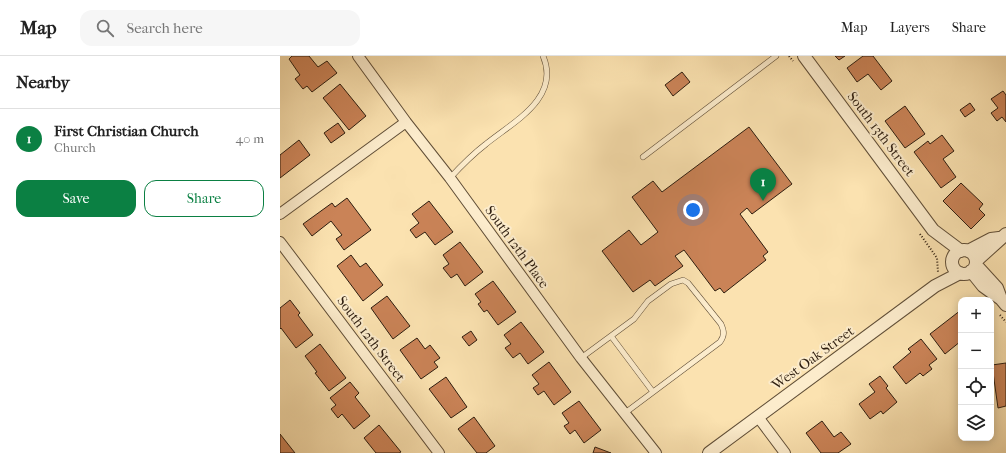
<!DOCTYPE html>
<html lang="en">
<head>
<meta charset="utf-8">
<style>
  :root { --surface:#fff; --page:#f6f6f6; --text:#222; --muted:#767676; --line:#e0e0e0; --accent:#0b8043 }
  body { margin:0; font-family:"IM FELL French Canon",serif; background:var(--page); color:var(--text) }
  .controls { position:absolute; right:12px; bottom:12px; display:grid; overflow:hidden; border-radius:8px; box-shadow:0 2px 10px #0003 }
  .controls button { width:36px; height:36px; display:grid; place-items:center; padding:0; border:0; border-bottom:1px solid var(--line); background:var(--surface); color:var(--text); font:20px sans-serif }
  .you { position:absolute; left:413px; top:154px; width:14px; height:14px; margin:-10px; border:3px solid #fff; border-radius:50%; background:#1a73e8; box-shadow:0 0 0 6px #1a73e833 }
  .badge { display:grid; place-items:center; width:26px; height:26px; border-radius:50%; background:var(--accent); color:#fff; font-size:13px; font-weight:700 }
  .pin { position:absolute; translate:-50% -33px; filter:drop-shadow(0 1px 2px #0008) }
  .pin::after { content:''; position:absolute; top:21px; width:14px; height:12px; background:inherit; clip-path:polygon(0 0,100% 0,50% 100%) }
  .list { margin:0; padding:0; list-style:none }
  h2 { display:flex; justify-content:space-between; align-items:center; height:52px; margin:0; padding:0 16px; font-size:17px }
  h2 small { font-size:13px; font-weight:400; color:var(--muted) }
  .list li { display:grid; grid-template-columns:26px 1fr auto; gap:12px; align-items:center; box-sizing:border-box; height:60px; padding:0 16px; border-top:1px solid var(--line) }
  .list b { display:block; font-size:15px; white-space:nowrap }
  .list p { margin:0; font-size:13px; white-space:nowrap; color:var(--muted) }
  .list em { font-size:13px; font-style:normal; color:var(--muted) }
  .actions { display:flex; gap:8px; padding:12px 16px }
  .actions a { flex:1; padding:9px 0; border:1px solid var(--accent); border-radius:12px; text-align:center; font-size:14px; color:var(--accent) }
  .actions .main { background:var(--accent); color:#fff }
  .icon { flex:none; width:22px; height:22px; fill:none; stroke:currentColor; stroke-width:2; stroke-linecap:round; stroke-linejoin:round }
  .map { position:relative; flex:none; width:726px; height:397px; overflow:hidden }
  header { display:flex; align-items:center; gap:24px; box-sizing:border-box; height:56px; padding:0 20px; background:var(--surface); border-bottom:1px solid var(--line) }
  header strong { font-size:19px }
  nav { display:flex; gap:22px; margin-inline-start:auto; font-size:14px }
  .search { width:280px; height:36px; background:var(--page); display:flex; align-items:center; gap:10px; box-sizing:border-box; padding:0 14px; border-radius:12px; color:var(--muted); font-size:15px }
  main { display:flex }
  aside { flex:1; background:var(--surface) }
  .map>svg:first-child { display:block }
  .building { fill:#ca8357; stroke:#2d1d0f }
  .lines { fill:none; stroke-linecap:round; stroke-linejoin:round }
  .service-casing { stroke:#604e37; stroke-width:6 }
  .minor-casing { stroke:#604e37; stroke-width:12 }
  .tertiary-casing { stroke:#604e37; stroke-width:14 }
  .path { stroke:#2d1d0f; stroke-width:2; stroke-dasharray:1 2; stroke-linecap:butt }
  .service { stroke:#fceccc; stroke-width:5 }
  .minor { stroke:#fceccc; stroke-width:10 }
  .tertiary { stroke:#fceccc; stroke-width:12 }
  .labels { text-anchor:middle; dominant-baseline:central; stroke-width:4; stroke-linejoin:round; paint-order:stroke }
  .street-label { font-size:14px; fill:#2d1d0f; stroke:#fceccc }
</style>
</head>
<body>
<header>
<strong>Map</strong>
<div class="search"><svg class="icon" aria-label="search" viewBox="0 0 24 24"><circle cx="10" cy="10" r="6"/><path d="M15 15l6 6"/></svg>Search here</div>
<nav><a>Map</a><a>Layers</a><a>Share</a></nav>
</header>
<main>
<aside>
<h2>Nearby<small></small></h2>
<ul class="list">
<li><span class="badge">1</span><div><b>First Christian Church</b><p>Church</p></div><em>40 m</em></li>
</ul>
<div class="actions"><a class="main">Save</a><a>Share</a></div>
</aside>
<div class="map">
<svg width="726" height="397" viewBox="0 0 726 397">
  <rect width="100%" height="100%" fill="#fbe2b0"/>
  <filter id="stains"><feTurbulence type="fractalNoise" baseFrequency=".005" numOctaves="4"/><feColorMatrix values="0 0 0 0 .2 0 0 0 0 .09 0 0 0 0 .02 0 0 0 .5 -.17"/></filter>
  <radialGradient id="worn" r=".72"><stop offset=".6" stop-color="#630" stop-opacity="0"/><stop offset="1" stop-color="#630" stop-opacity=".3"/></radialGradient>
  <path class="building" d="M12,0h17l9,11 9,-6 10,12 -25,19 -5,-6 -4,3 -8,-10 5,-4 -11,-16z
    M555,0h10l-6,4z
    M583,0h10l19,25 -11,9 -13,-16 -11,8 -10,-14z
    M402,16l8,10 -17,14 -8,-11z
    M60,28l26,32 -17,14 -26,-32z
    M723,35l3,4v27l-4,-5 -5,4 -6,-8 7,-5 -7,-9z
    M690,47l5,7 -10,7 -5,-7z
    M625,50l20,28 -20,14 -20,-27z
    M58,67l7,10 -14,10 -7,-10z
    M469,71l43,57 -40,30 -5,-6 -7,6 28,38 -5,4 3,4 -42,33 -4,-5 -5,3 -31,-41 -9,6 8,10 -28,20 -5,-6 -17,12 -31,-41 27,-21 12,15 17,-13 -26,-35 21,-16 9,11z
    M662,79l12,16 -11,8 13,18 -15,11 -27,-36 14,-11 2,3z
    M19,84l11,15 -30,23v-23z
    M681,127l22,21 -4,5 6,6 -14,14 -28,-28z
    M67,142l24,32 -27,20 -8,-11 6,-4 -11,-14 -19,15 -9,-12 29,-21 3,4z
    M149,145l24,31 -18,13 -10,-13 -9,6 -6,-8 9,-7 -7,-9z
    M180,186l23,30 -18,14 -8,-12 -6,4 -8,-10 6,-4 -6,-9z
    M71,199l9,12 6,-4 17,22 -20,16 -26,-35z
    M213,225l23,31 -18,13 -11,-15 -3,2 -6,-8 3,-2 -6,-8z
    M107,240l23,30 -17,13 -22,-31z
    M10,244l10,13 -2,2 15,20 -17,13 -15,-20 -1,1v-21z
    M681,254v31l-16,13 -15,-20z
    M241,266l23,30 -16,12 -8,-11 -7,5 -8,-10 6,-4 -7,-9z
    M191,275l6,9 -8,6 -7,-9z
    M137,282l8,11 5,-4 10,13 -6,4 4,5 -17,12 -21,-29z
    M641,283l16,20 -8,6 3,4 -9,7 -3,-3 -14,11 -13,-17 18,-15 -3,-3z
    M40,288l26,34 -17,13 -14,-18 2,-1 -12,-16z
    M269,306l22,30 -17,13 -10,-14 -6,4 -5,-7 6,-4 -7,-9z
    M726,307v43l-8,2 -6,-43z
    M600,320l8,10 -2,2 11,14 -14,12 -2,-3 -11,8 -11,-15 16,-12 -6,-8z
    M166,321l21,30 -16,11 -22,-29z
    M70,326l9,11 -4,4 15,19 -16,13 -12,-15 -4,4 -7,-9 5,-4 -6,-7z
    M299,345l22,29 -17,13 -9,-13 -5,4 -6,-8 5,-3 -7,-10z
    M194,361l21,29 -9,7h-9l-19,-24z
    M542,365l12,16 7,-5 10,12 -13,9h-17l-15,-20z
    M99,369l22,27 -2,1h-23l-12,-15z
    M0,378l15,19h-15z
    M315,391l16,6h-18z"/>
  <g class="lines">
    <defs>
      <path id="service" d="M363,101l133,-101
        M170,122c11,-12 23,-24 36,-34 27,-22 75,-46 57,-88
        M331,280l42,56
        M301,302l53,-39 14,-18 23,-17 12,-4 5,3 33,41c3,7 4,11 -1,18l-95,71"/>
      <path id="minor" d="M78,0l48,66 44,56 131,180 75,95
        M0,158l126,-92
        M0,186l159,211
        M478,361l27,36"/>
      <path id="tertiary" d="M524,0l129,174 28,21
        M672 206a12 12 0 1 1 24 0a12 12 0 1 1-24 0Z
        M688,195l23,-12 8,-1
        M696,205l30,-27
        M696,209l21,23 3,8
        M691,215l12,15 18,13 5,6
        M429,397l226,-167 25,-13"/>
    </defs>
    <use href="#service" class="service-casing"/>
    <use href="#minor" class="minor-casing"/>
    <use href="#tertiary" class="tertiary-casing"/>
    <path class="path" d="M509,0l4,5
      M640,178l17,24 1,14
      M720,259l6,7"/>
    <use href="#service" class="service"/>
    <use href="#minor" class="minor"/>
    <use href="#tertiary" class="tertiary"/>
  </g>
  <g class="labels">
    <g class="street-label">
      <text transform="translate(601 78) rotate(53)">South 13th Street</text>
      <text transform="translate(237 191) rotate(54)">South 12th Place</text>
      <text transform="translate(91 283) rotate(53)">South 12th Street</text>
      <text transform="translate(533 302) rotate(-36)">West Oak Street</text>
    </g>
  </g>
  <rect width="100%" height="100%" filter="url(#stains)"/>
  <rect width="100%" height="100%" fill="url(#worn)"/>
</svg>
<div class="controls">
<button>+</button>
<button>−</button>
<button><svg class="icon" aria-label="locate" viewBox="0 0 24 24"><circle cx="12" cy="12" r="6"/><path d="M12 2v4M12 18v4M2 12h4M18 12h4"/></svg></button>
<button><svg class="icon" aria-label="layers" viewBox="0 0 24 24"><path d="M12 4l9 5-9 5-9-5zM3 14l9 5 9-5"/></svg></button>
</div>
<div class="you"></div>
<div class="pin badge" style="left:483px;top:145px">1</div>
</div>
</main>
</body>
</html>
